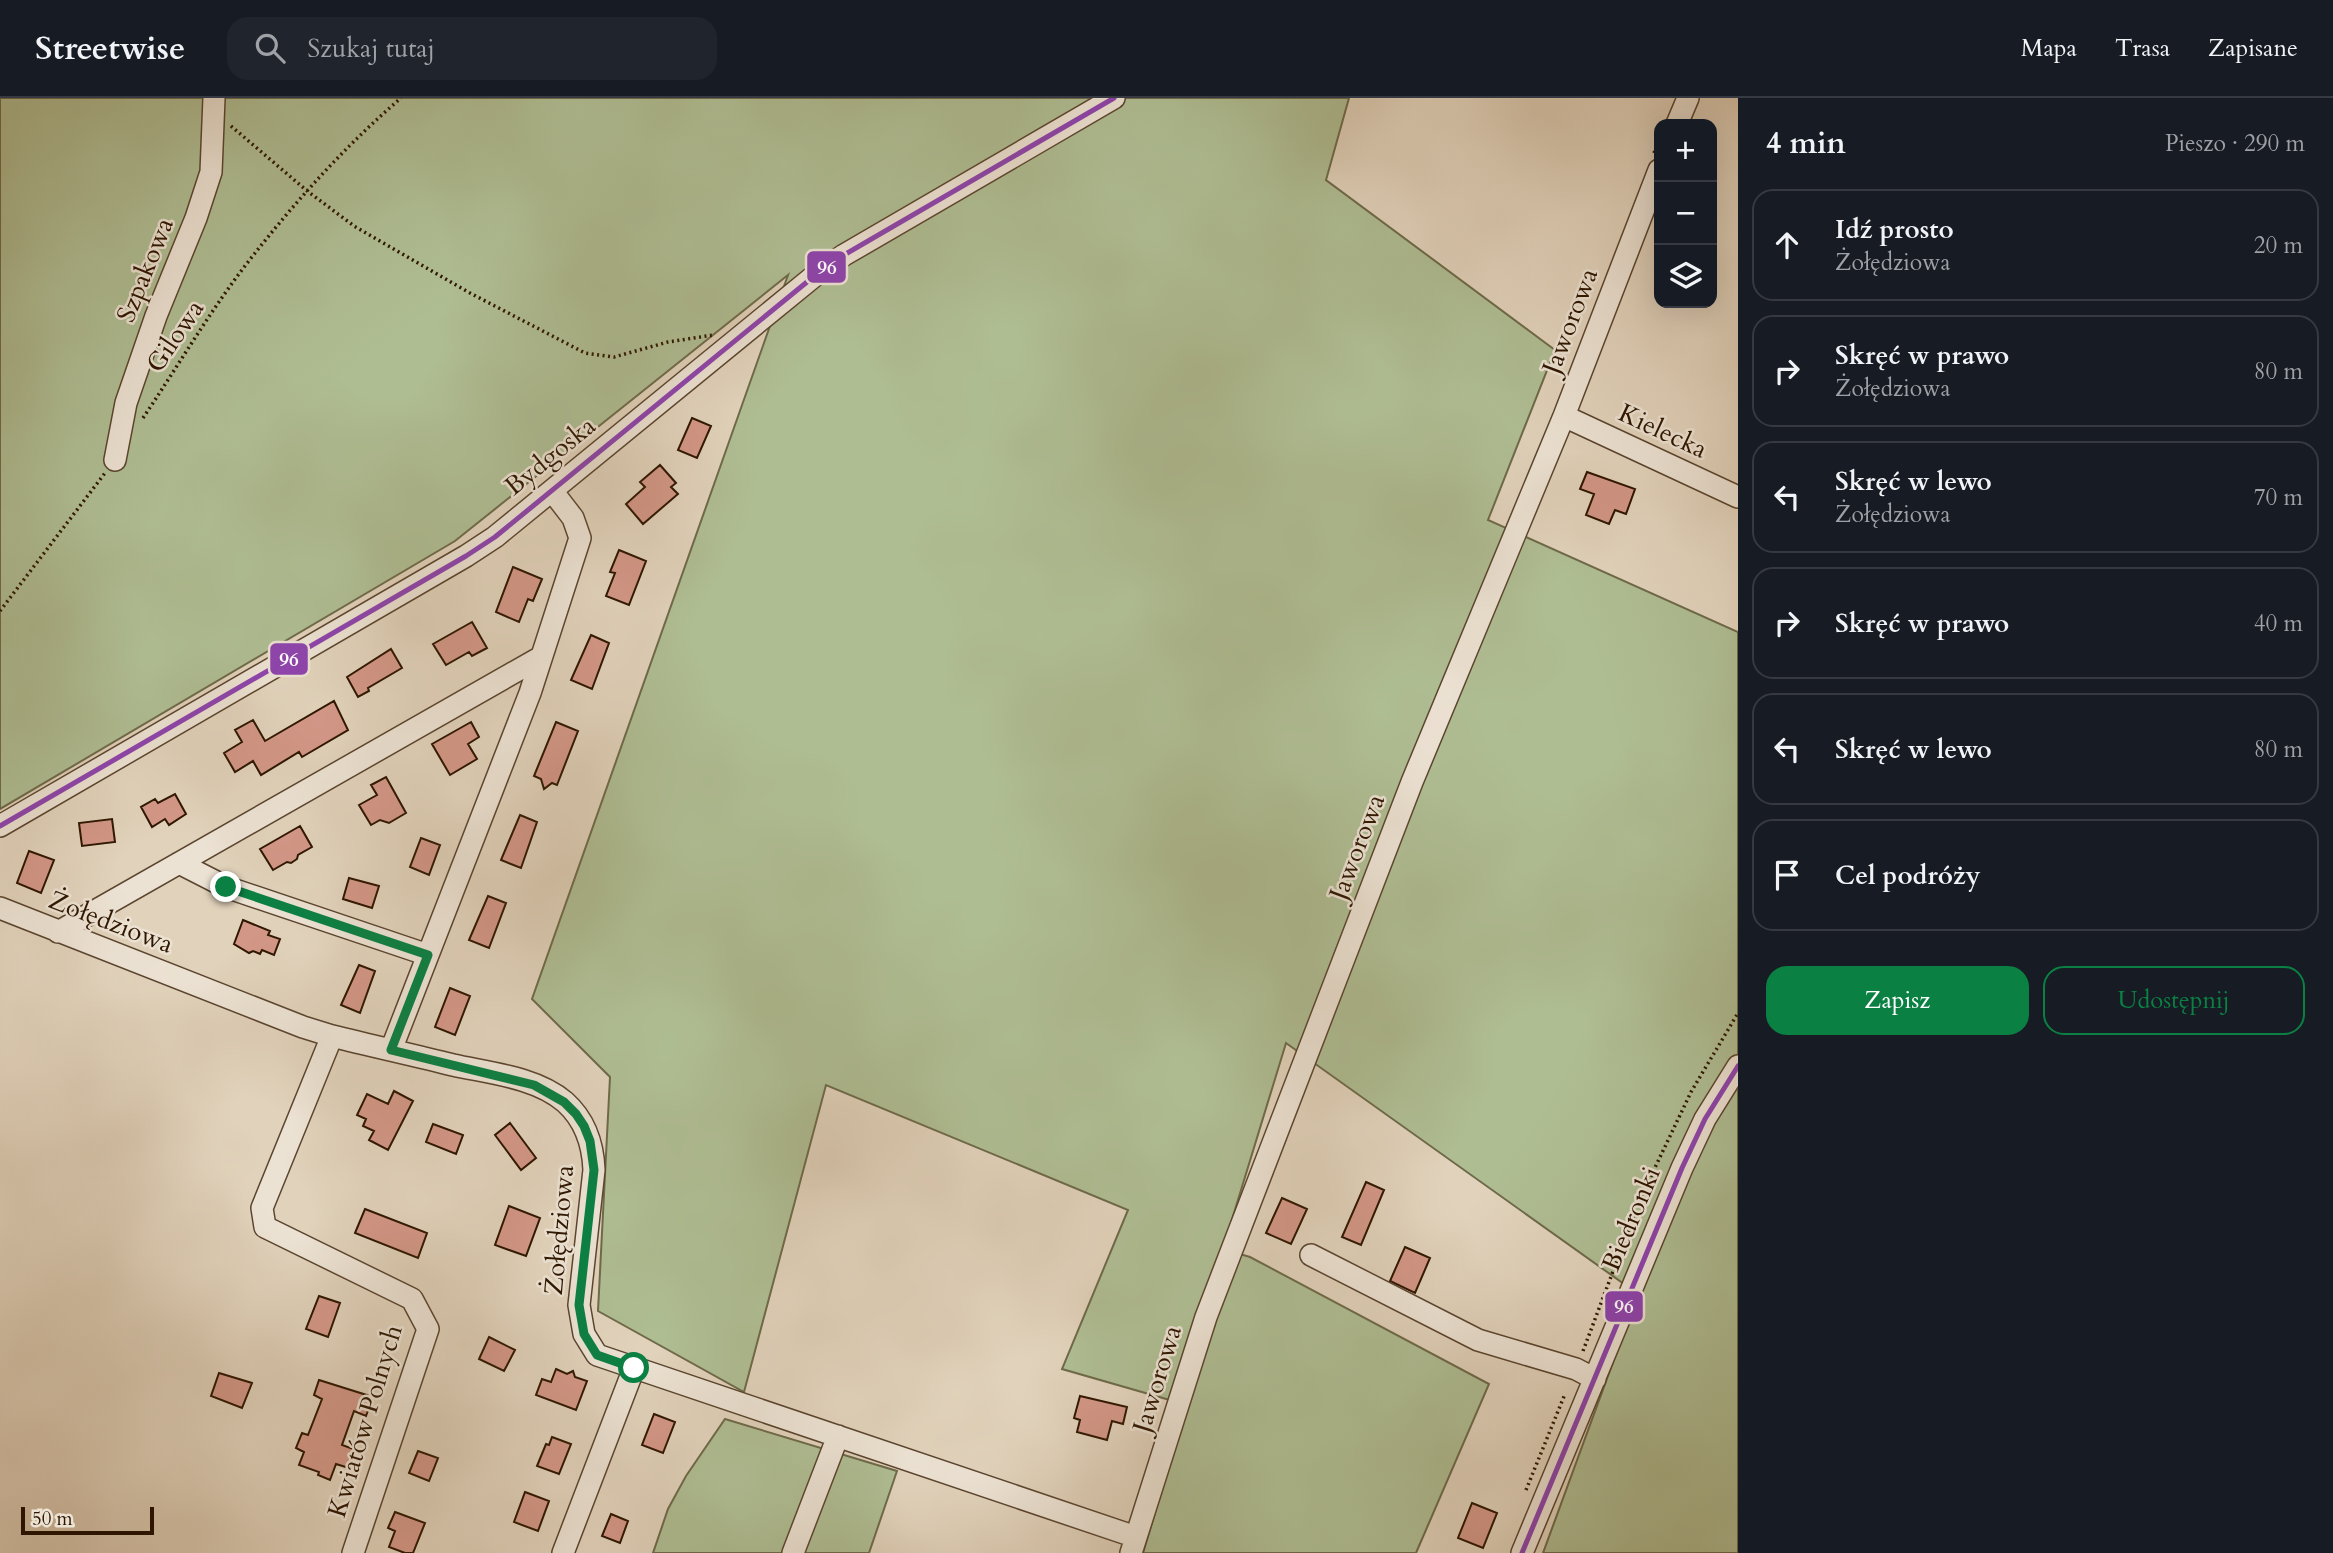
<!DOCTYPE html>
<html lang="pl">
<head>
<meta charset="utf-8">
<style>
  :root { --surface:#171b24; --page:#20242c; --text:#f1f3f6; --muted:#9ea1a6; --line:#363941; --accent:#0b8043 }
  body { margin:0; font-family:Cardo,serif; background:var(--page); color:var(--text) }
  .controls { position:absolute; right:21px; top:21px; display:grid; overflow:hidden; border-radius:14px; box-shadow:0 7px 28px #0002 }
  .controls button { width:63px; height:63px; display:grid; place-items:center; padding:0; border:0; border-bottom:2px solid var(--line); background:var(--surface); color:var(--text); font:35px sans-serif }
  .scale { position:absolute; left:21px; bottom:18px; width:133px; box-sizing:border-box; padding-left:7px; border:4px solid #2e1600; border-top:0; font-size:19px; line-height:24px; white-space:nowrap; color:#2e1600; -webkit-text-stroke:5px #ece2d3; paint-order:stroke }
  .stop { position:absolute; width:21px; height:21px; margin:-16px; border:5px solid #0b8043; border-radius:50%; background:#fff }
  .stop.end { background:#0b8043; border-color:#fff; box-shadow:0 2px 7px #0008 }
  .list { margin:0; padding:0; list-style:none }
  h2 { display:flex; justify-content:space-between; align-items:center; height:91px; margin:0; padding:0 28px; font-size:30px }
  h2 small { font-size:23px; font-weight:400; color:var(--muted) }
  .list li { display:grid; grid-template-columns:46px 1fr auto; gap:21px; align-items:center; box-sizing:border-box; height:112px; margin:0 14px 14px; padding:0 14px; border:2px solid var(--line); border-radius:21px }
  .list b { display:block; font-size:26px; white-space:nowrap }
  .list p { margin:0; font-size:23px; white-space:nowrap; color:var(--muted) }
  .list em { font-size:23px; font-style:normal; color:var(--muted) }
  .actions { display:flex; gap:14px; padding:21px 28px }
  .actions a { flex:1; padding:16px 0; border:2px solid var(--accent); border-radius:21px; text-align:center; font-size:24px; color:var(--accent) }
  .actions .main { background:var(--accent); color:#fff }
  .icon { flex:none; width:38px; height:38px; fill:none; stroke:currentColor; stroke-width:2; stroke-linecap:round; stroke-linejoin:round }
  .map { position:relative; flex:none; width:1738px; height:1455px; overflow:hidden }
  header { display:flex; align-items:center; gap:42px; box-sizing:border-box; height:98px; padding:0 35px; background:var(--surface); border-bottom:2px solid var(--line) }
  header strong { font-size:33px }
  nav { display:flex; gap:38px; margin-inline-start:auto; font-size:24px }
  .search { width:490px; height:63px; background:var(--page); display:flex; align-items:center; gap:18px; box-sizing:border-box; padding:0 24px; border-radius:21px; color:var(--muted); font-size:26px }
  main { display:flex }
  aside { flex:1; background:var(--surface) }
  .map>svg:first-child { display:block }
  .green { fill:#afbd93; stroke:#6e6a4a; stroke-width:2 }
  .building { fill:#d39787; stroke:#2e1600; stroke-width:2 }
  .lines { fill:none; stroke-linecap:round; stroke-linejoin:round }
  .minor-casing { stroke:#5b452f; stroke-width:24 }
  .path { stroke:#2e1600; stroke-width:3.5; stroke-dasharray:2 3.5; stroke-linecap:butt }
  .minor { stroke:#ece2d3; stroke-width:21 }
  .bus-1-casing { stroke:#ece2d3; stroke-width:10 }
  .bus-1 { stroke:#8e44ad; stroke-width:5 }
  .route { stroke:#0b8043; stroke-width:9 }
  .labels { text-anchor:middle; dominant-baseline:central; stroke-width:5; stroke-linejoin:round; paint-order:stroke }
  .street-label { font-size:26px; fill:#2e1600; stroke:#ece2d3 }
  .line-badge { stroke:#ece2d3; stroke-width:2.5 }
  .badge-label { font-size:19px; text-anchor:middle; font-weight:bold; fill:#fff }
</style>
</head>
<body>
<header>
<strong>Streetwise</strong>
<div class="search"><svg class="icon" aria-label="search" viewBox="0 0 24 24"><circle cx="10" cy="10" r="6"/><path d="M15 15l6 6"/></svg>Szukaj tutaj</div>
<nav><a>Mapa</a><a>Trasa</a><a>Zapisane</a></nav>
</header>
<main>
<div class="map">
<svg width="1738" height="1455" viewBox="0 0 1738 1455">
  <rect width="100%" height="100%" fill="#e1d2bb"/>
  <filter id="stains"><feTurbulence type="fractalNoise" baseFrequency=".00286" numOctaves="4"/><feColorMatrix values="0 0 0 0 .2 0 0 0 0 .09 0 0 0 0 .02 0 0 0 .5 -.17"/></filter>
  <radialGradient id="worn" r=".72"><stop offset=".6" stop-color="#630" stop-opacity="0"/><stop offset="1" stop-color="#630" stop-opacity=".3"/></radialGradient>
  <path class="green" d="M0,0h1349l-23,82 229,170 -67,170 250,112v921h-195l95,-259 -352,-251 -63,206 27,8 239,127 -73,169h-273l44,-148 -125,-36 66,-159 -302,-125 -82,307 -146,-81 12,-234 -78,-78 256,-724 -333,266 -455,268z
    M725,1321l172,52 -28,82h-216l15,-44 18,-33z"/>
  <path class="building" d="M692,320l19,8 -14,32 -19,-8z
    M660,367l16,18 -5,4 7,7 -35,30 -17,-20 19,-17 -5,-5z
    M1587,374l48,17 -9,25 -11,-4 -6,14 -23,-9 8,-21 -14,-5z
    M619,452l27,11 -17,44 -23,-9 9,-23 -5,-1z
    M513,469l29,12 -9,22 -5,-2 -9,23 -23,-10z
    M472,524l15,26 -15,8 -3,-4 -23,13 -13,-21z
    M591,537l18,8 -17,46 -21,-9z
    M391,551l11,19 -34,20 1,3 -11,6 -11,-20z
    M334,603l14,29 -46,27 -3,-5 -38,23 -8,-14 -18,11 -11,-19 18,-11 -7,-12 18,-10 12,21z
    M471,624l8,15 -11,7 9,15 -27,16 -18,-31z
    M556,624l22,9 -21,54 -5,-2 -8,6 -3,-10 -7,-3z
    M386,679l20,36 -17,10 -9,-3 -9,5 -12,-20 18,-10 -6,-10z
    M175,696l11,20 -17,11 -4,-6 -13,8 -11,-20 14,-8 3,4z
    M520,717l17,7 -16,46 -20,-8z
    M112,721l3,23 -33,4 -3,-23z
    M300,728l12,21 -14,8 -1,4 -6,4 -4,-1 -14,8 -13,-21z
    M421,740l19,7 -11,30 -19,-8z
    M29,753l25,9 -13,33 -24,-10z
    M349,780l30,8 -7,22 -29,-9z
    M488,798l18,7 -17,45 -20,-8z
    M243,822l27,11 -2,4 12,4 -6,16 -12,-5 -2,4 -7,-3 -4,2 -15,-9z
    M359,867l16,6 -15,42 -19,-8z
    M450,890l20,8 -15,39 -20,-8z
    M394,993l19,10 -25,49 -19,-10 5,-9 -11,-5 3,-7 -9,-4 10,-21 21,10z
    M510,1025l26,35 -15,12 -26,-35z
    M433,1026l30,11 -7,19 -30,-12z
    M1366,1084l18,8 -23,55 -19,-8z
    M1282,1100l25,11 -16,35 -25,-11z
    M509,1108l31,12 -14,38 -31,-11z
    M365,1111l62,24 -9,25 -63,-25z
    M1405,1149l25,11 -15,35 -25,-12z
    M319,1198l21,7 -12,34 -22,-8z
    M489,1239l26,13 -11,21 -25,-12z
    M556,1271l11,5 6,-3 2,6 12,4 -11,29 -40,-15 6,-16 9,3z
    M219,1275l33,10 -10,25 -31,-12z
    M319,1282l54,17 -7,19 -12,-5 -12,34 14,5 -7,18 -13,-4 -6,16 -12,-5 1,-3 -20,-7 5,-13 -8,-4 6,-15 6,2 14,-36 -8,-4z
    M1080,1298l47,11 -4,17 -11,-3 -5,19 -30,-8 3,-12 -6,-2z
    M654,1316l21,8 -12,31 -21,-8z
    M552,1339l19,7 -12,30 -22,-8 9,-22 3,1z
    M418,1353l20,7 -9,23 -20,-8z
    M525,1394l24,9 -11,30 -24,-9z
    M1472,1405l25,10 -14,35 -25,-10z
    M395,1414l30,11 -12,30h-8l-16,-6 6,-16 -7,-3z
    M611,1416l17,7 -8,22 -18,-7z"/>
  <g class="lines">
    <defs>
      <path id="minor" d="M1677,26l11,-26
        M1564,318l174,81
        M115,362l11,-57 30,-87 40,-98 15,-46 3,-74
        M0,728l466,-270 29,-19 323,-264 26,-18 270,-157
        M179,765l47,24 202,68
        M0,810l303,119 29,9c40,10 81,19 121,29 36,8 83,12 112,37 20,18 28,42 29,68l-15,135 5,29 13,21 539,182
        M58,834l483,-275
        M332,938l-70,172 3,19 147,72 16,30 -75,224
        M391,952l139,-357 50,-155 -7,-20 -20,-26
        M1311,1157l167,85 98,29 19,10
        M563,1455l71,-185
        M793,1455l45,-117
        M1131,1455l75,-236 206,-535 152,-366 95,-246
        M1522,1455l160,-385 23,-49 33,-53"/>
    </defs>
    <use href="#minor" class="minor-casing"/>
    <path class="path" d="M231,28l75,64 48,36 114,66 117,61 29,4 54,-15 45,-7
      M1654,55l5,-14
      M143,320c35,-52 67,-107 105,-156 46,-59 96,-115 153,-164
      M0,513l105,-138
      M1583,1253l58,-154 50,-105 47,-79
      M1526,1392l39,-96"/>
    <use href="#minor" class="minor"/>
    <defs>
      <path id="bus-1" d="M0,728l466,-270 29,-19 323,-264 26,-18 270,-157
        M1522,1455l160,-385 23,-49 33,-53"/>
    </defs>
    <use href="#bus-1" class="bus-1-casing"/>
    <use href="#bus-1" class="bus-1"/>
  </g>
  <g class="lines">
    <path class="route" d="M226,789l202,68 -37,95 143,35 30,17 12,12 8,12 6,15 4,29 -15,135 5,29 13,21 37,13"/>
  </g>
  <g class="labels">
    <g class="street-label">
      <text transform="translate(145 172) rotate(-68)">Szpakowa</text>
      <text transform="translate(1570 223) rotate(-69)">Jaworowa</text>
      <text transform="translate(175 238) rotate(-56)">Gilowa</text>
      <text transform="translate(1663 333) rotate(25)">Kielecka</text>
      <text transform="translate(550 358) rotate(-39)">Bydgoska</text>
      <text transform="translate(1357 749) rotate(-69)">Jaworowa</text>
      <text transform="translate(111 824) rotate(21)">Żołędziowa</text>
      <text transform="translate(1631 1121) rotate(-67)">Biedronki</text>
      <text transform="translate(559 1132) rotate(-85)">Żołędziowa</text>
      <text transform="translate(1157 1281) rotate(-73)">Jaworowa</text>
      <text transform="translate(365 1323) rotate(-73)">Kwiatów Polnych</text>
    </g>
  </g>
  <g class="line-badge">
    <rect x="806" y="152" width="41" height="34" rx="7" fill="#8e44ad"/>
    <rect x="269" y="544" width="40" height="34" rx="7" fill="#8e44ad"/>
    <rect x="1604" y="1192" width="40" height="33" rx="7" fill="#8e44ad"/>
  </g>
  <g class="badge-label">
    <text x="827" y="176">96</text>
    <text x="289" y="568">96</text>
    <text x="1624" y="1215">96</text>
  </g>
  <rect width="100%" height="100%" filter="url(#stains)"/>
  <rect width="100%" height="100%" fill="url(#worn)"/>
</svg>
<div class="controls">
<button>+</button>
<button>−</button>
<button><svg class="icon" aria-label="layers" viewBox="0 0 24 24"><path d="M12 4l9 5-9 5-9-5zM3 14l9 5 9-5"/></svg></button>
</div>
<div class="scale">50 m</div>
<div class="stop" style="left:634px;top:1270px"></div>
<div class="stop end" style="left:226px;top:789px"></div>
</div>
<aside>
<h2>4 min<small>Pieszo · 290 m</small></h2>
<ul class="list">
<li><svg class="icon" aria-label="ahead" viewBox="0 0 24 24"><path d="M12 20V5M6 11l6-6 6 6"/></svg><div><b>Idź prosto</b><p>Żołędziowa</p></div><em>20 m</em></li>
<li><svg class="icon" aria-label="right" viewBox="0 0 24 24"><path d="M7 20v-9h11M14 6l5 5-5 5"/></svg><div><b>Skręć w prawo</b><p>Żołędziowa</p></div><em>80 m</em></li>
<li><svg class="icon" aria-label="left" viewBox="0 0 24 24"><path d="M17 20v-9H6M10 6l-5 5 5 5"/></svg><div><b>Skręć w lewo</b><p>Żołędziowa</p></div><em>70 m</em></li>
<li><svg class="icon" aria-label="right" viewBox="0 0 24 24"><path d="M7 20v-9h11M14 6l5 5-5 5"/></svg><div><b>Skręć w prawo</b></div><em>40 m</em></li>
<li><svg class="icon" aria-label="left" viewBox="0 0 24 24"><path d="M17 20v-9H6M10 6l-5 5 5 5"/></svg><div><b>Skręć w lewo</b></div><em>80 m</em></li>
<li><svg class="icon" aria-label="arrive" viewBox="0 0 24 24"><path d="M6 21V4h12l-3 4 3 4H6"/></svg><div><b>Cel podróży</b></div></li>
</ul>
<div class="actions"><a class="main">Zapisz</a><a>Udostępnij</a></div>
</aside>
</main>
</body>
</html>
